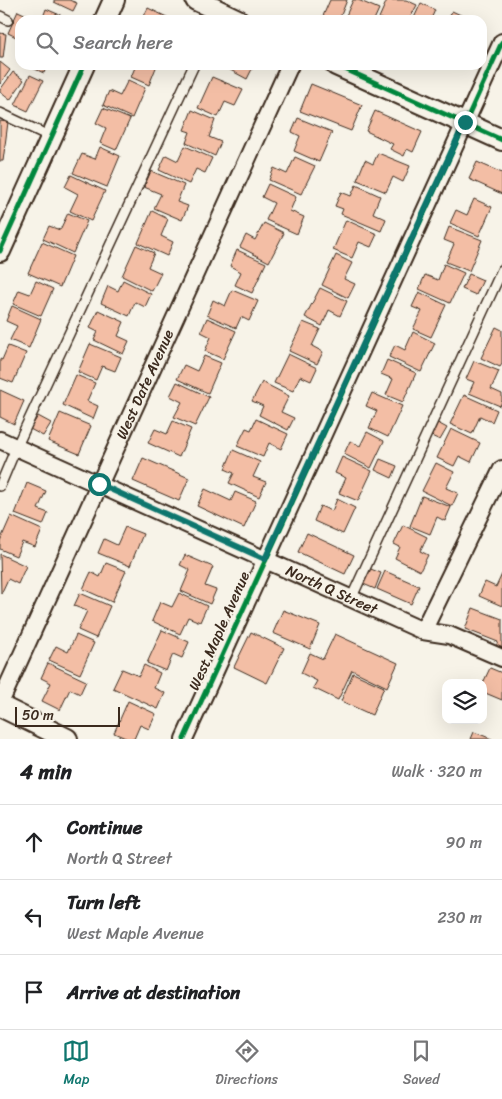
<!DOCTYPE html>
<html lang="en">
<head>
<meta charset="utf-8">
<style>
  :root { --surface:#fff; --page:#f6f6f6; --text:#202124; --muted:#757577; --line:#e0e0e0; --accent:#0f766e }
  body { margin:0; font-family:Sriracha,sans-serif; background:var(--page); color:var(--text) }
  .controls { position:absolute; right:15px; bottom:15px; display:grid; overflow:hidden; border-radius:10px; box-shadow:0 5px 20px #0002 }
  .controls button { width:45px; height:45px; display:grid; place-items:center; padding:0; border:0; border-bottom:1px solid var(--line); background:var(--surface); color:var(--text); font:25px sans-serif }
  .scale { position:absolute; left:15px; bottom:12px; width:105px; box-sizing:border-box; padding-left:5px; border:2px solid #3b2a1e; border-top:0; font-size:14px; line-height:18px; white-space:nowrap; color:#3b2a1e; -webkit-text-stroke:4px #f7f3e8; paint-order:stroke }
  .stop { position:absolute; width:15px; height:15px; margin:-11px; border:4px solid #0f766e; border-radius:50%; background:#fff }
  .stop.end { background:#0f766e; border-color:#fff; box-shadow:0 1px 5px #0008 }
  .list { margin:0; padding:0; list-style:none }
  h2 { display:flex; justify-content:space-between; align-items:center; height:65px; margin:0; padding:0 20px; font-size:21px }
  h2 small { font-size:16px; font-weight:400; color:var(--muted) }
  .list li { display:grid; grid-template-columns:32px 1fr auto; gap:15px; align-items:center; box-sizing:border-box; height:75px; padding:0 20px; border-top:1px solid var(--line) }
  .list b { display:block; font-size:19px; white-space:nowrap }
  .list p { margin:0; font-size:16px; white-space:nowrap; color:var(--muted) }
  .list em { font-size:16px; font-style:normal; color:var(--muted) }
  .icon { flex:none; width:28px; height:28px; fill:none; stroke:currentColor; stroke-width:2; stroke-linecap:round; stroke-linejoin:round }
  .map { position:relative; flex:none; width:502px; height:739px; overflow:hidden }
  .search { position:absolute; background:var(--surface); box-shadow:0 5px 20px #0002; left:15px; right:15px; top:15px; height:55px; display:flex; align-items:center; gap:12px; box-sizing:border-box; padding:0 18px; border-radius:15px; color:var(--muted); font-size:19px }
  .sheet { height:290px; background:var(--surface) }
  nav { display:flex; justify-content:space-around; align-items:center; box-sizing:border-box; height:70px; border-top:1px solid var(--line); background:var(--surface); font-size:14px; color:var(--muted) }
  nav a { display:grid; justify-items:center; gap:2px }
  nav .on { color:var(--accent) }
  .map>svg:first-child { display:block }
  .building { fill:#f3bea5; stroke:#3b2a1e }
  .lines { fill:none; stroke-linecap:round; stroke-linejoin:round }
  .service-casing { stroke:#3b2a1e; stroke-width:12 }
  .minor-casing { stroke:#3b2a1e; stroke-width:20 }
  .tertiary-casing { stroke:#3b2a1e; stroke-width:24 }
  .service { stroke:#f7f3e8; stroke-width:9 }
  .minor { stroke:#f7f3e8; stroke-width:16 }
  .tertiary { stroke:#f7f3e8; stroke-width:20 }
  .cycleway-casing { stroke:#f7f3e8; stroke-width:8 }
  .cycleway { stroke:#00873e; stroke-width:5 }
  .route { stroke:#0f766e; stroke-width:6 }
  .labels { text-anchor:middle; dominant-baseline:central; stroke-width:4; stroke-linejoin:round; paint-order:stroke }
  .street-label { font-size:15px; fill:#3b2a1e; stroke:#f7f3e8 }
</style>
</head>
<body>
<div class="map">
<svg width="502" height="739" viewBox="0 0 502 739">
  <rect width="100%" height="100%" fill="#f7f3e8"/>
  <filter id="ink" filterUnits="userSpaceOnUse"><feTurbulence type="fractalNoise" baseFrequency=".02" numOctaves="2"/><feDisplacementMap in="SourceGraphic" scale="10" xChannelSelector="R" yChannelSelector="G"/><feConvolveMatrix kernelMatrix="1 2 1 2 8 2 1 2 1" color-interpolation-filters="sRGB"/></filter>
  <g filter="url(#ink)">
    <path class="building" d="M54,0h15l8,3 -4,8 -19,-9z
      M330,0h17l-8,20h-7l-9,-4z
      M353,0h5l21,9 -5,11h-30z
      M387,0h19l11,5 -8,15h-26l-4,-2z
      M421,3l14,7 -4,9 3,1h-21z
      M148,8l25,12h-31z
      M46,9l21,9 -1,2h-16l-7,-3z
      M18,11l15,7 -1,2h-12v19l-12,-6z
      M452,11l13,6 -1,3h-16z
      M0,33l6,1 -3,24h-3z
      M0,62l10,8 -10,14z
      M26,65h21l-3,8z
      M136,65h21l-8,20 -18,-8z
      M221,65h33l-7,14z
      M13,72l11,8 -14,20 -10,-8v-2z
      M30,75l13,6 -15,30 -13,-6z
      M212,77l31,13 -8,16 -10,-4 -7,15 -20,-9z
      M128,80l17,8 -13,30 -29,-13 6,-14 11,5z
      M311,84l51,21 -11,26 -51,-20z
      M103,108l27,11 -14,31 -16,-7 6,-15 -10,-5z
      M192,110l23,10 -6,17 12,5 -6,14 -29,-13 4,-11 -6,-2z
      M375,111l47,21 -9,20 -6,-3 -3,7 -14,-7 3,-5 -27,-13z
      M298,118l34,14 -13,30 -25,-11 6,-15 -8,-4z
      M0,121l8,1 -5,39h-3z
      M185,146l27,12 -7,15 -9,-4 -7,15 -30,-14 7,-15 12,6z
      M100,147l20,9 -13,31 -34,-14 9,-19 13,5z
      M378,153l32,13 -7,16 -10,-5 -7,15 -29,-12 8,-20 8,4z
      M295,157l20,9 -14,28 -32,-14 5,-12 13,6z
      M477,162l25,11v21l-33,-15z
      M151,171l33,14 -7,17 11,4 -6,14 -28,-12 7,-14 -17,-7z
      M71,175l34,16 -14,30 -21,-10 8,-17 -13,-7z
      M268,184l28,13 -6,14 14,6 -7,17 -31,-14 8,-17 -12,-6z
      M356,185l24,11 -7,17 13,6 -5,12 -40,-17 2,-5 -8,-3 6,-14 10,4z
      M474,199l18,8 -13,29 -29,-13 6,-13 11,5z
      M152,211l16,8 -7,17 12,6 -6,14 -29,-13z
      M68,213l19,8 -14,32 -30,-14 6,-13 11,4z
      M346,220l31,14 -6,13 -12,-5 -7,16 -19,-8z
      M264,223l20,10 -15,29 -29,-15 6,-12 9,5z
      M449,227l33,13 -13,31 -23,-9 8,-18 -10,-4z
      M42,242l31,14 -13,31 -32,-14z
      M136,245l18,8 -6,14 13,6 -9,18 -30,-15z
      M237,250l29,13 -14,30 -17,-8 6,-13 -11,-6z
      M336,255l16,8 -8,16 11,5 -7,14 -26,-13z
      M444,264l20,9 -14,30 -31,-14 6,-14 13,5z
      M469,274l14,6 -7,15 -14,-6z
      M123,280l28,14 -6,13 -10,-5 -6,14 -28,-13 7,-17 10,5z
      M36,281l17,8 -12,27 -28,-12 6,-14 11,4z
      M320,288l27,13 -7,15 -11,-6 -7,16 -17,-9z
      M232,290l26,11 -9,20 -8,-4 -5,11 -29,-13 6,-15 12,6z
      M419,292l27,13 -15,32 -18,-8 9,-18 -10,-4z
      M12,306l29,13 -12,29 -19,-8 7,-14 -11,-5z
      M98,310l26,12 -6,14 11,5 -6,13 -29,-14 4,-8 -8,-4z
      M207,318l29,13 -13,28 -18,-8 6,-14 -10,-5z
      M303,322l17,7 -8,17 11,6 -6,12 -28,-13z
      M496,327l6,3v34l-2,3 -19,-9z
      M413,332l22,11 -14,29 -32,-15 6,-12 10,5z
      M90,344l31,13 -6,14 -13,-5 -6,14 -18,-8z
      M8,346l18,7 -13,30 -13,-5v-19l2,1z
      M288,354l29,14 -6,13 -11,-5 -7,15 -19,-8z
      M204,356l17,7 -13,30 -31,-14 7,-14 13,6z
      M387,360l29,13 -13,29 -17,-7 7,-16 -12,-5z
      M474,361l25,10 -8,18 11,5v7l-2,5 -31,-13 5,-11 -8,-3z
      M76,375l19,8 -8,18 11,5 -5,13 -30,-14z
      M177,382l32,15 -14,29 -21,-9 8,-15 -12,-6z
      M262,382l27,14 -8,16 13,6 -6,12 -29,-15 4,-9 -11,-5z
      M0,390l24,11 -10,23 -14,-7z
      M372,393l30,13 -14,31 -19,-9 8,-17 -11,-5z
      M464,395l33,15 -5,12 -12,-6 -8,18 -22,-10z
      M60,413l31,13 -12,28 -31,-13z
      M38,416l13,7 -8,13 -13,-7z
      M256,419l32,15 -7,15 -12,-6 -6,14 -26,-11 9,-18 5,2z
      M173,421l18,8 -12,28 -31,-14 7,-14 12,5z
      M434,421l13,7 -7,12 -13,-6z
      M451,429l29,14 -9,19 -12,-6 -5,10 -17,-8z
      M367,432l17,9 -13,27 -27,-14 6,-13 10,5z
      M233,450l27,12 -7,15 13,5 -7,15 -30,-14 5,-10 -9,-4z
      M342,457l30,14 -14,30 -19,-8 7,-15 -11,-5z
      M143,458l46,20 -10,23 -46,-20z
      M380,459l17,7 -5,12 -17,-8z
      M436,463l18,9 -8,16 12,5 -6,13 -30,-15z
      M27,483l19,8 -8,18 10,4 -5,12 -28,-11z
      M205,489l26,12 4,-9 21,9 -12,27 -47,-22z
      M422,496l29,11 -6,14 -8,-4 -7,17 -20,-8z
      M337,499l18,9 -12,26 -29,-13 6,-15 12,5z
      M11,516l31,14 -7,17 -13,-5 -6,14 -16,-7v-8z
      M403,525l24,12 -7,14 8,4 -8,16 -25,-13 5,-11 -6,-3z
      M125,527l18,7 -13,32 -32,-13 6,-14 13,6z
      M307,533l47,22 -9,19 -47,-22z
      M0,554l26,12 -8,18 -10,-5 -7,15z
      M185,555l28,12 -8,19 11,4 -6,14 -29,-13 9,-21 -10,-5z
      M106,563l20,8 -14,31 -29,-13 8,-17 9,5z
      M368,568l13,5 -6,16 -14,-6z
      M385,571l34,15 -8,18 -34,-15z
      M502,574v32l-23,-10 6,-14 11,5z
      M80,593l30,13 -14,32 -18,-8 9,-19 -13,-5z
      M179,593l28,13 -7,16 -12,-5 -8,17 -28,-13 8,-19 12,5z
      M473,608l29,11v34l-8,-3 4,-8 -33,-13z
      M283,610l37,15 -10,24 -37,-16z
      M162,630l27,12 -7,16 -9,-4 -7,17 -19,-8z
      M251,632l33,16 -17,35 -33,-16z
      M335,634l63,29 -11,24 -35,-17 -14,30 -25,-12 4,-7 -16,-8 9,-20 13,6z
      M76,635l18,8 -14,31 -31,-14 7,-14 12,6z
      M48,663l38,18 -6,13 -10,-5 -10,21 -18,-9 9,-18 -10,-5z
      M144,665l16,8 -6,15 11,5 -7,16 -45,-21 9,-19 17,7z
      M490,668l12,5v27l-19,-8v-9z
      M353,673l31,14 -12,28 -31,-14z
      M128,701l28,13 -7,15 -9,-4 -6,14h-6l-14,-6z
      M474,732l18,7h-21z"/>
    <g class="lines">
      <defs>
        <path id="service" d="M0,16l8,4
          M0,113l51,24
          M0,486l16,-38 178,-383
          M351,599l151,-329"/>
        <g id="minor">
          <path id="s1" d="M0,440l423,191 26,4 53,23"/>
          <path d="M423,631l79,-162"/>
          <path id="s2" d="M0,703l290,-638"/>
          <path d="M184,739l318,-697"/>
        </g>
        <path id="tertiary" d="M196,0l42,20
          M105,20l9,-20
          M336,65l166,75
          M0,251l84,-186
          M0,706l67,33"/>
      </defs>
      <use href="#service" class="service-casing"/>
      <use href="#minor" class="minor-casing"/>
      <use href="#tertiary" class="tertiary-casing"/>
      <use href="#service" class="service"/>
      <use href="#minor" class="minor"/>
      <use href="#tertiary" class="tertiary"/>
      <defs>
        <path id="cycleway" d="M336,65l166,75
          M0,251l84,-186
          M184,739l318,-697"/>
      </defs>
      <use href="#cycleway" class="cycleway-casing"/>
      <use href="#cycleway" class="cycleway"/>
    </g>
  </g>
  <g class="lines" filter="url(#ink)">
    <path class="route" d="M99,484l166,75 200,-437"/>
  </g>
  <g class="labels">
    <g class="street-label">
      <text stroke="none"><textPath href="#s2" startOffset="350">West Date Avenue</textPath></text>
      <text stroke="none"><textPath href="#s1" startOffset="364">North Q Street</textPath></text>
      <text transform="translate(219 631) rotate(-66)">West Maple Avenue</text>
    </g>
  </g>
</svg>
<div class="controls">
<button><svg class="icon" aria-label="layers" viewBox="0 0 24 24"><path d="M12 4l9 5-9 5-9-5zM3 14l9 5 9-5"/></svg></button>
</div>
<div class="scale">50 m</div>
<div class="stop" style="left:99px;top:484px"></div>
<div class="stop end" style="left:465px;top:122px"></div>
<div class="search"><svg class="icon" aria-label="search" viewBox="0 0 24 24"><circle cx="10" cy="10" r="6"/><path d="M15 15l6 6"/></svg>Search here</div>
</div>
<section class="sheet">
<h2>4 min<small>Walk · 320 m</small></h2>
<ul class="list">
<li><svg class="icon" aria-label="ahead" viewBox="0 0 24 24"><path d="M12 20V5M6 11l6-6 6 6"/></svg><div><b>Continue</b><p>North Q Street</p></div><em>90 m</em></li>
<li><svg class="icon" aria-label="left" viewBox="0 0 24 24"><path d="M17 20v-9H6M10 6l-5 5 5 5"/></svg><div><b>Turn left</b><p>West Maple Avenue</p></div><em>230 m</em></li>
<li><svg class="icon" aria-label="arrive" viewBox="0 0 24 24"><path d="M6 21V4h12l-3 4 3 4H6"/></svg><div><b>Arrive at destination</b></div></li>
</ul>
</section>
<nav>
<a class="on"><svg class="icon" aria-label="map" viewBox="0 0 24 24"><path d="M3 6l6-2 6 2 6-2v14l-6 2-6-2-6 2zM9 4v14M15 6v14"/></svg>Map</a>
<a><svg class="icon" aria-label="directions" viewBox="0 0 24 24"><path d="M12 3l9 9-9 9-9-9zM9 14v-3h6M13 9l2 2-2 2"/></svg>Directions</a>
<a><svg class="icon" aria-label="saved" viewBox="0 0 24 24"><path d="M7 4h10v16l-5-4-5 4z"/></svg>Saved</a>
</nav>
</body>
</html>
